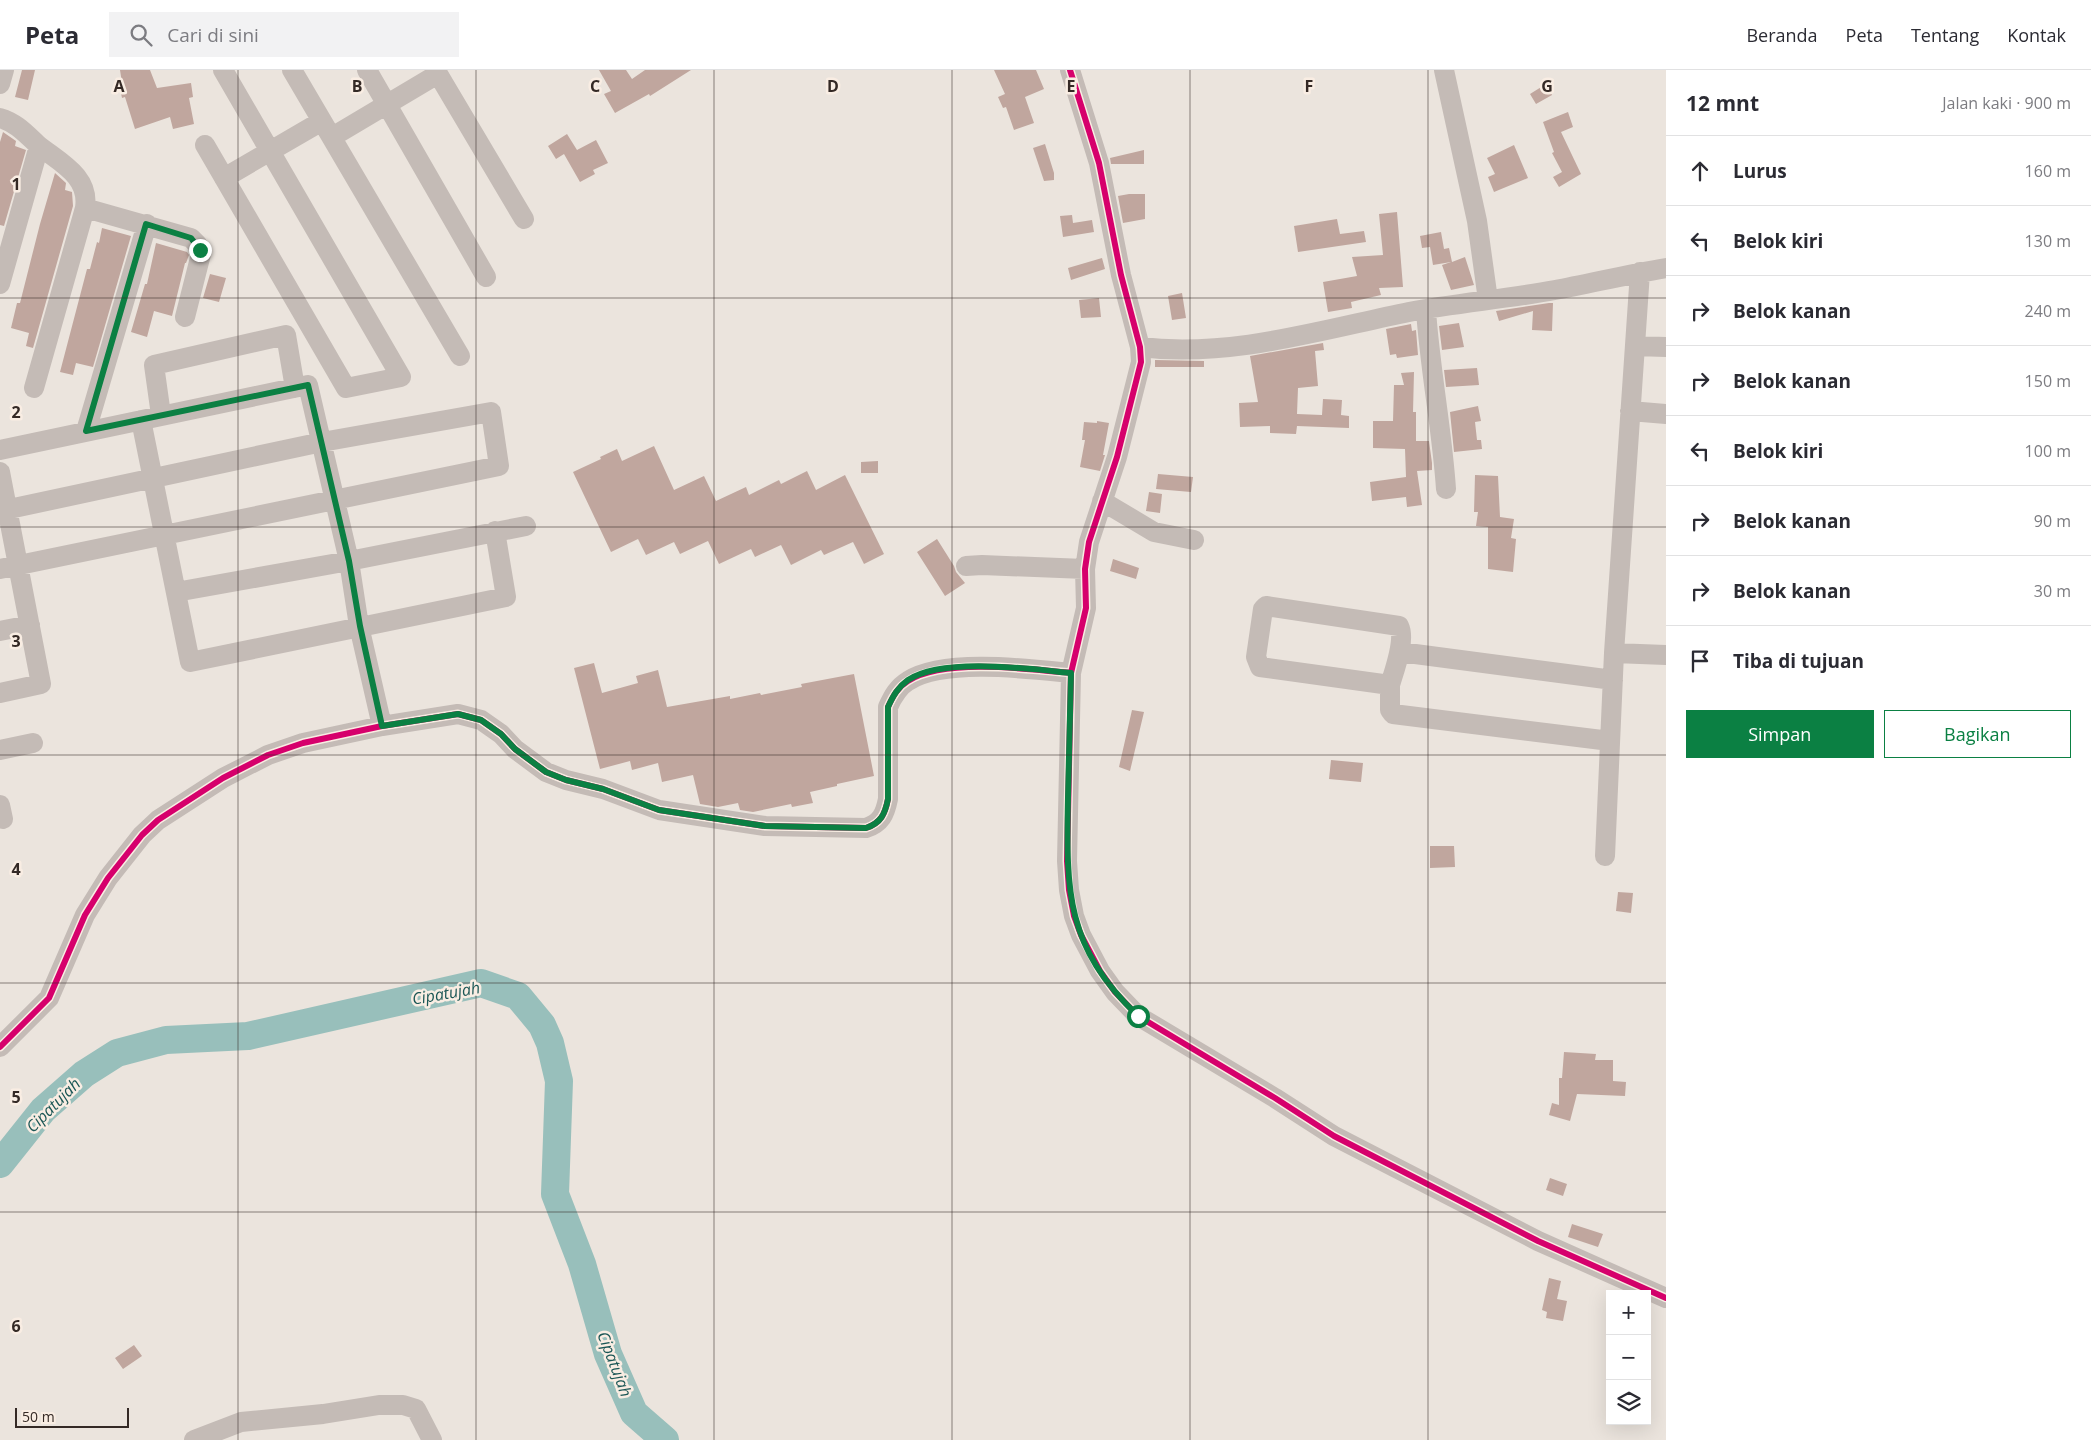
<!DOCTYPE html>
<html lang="id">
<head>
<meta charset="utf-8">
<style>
  :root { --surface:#fff; --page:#f2f2f3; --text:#2b2b33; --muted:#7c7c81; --line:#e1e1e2; --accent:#0b8043 }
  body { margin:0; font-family:"Open Sans",sans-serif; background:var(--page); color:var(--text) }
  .controls { position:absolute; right:15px; bottom:15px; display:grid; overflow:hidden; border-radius:0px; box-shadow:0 5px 20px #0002 }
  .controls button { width:45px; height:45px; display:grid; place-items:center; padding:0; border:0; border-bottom:1px solid var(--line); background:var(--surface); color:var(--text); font:25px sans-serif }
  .scale { position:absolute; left:15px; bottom:12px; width:114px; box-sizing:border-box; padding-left:5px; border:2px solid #342925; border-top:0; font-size:14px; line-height:18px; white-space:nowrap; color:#342925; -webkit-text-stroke:4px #f9ede3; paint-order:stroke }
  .stop { position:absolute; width:15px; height:15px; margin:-11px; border:4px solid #0b8043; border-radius:50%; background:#fff }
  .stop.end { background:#0b8043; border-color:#fff; box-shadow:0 1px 5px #0008 }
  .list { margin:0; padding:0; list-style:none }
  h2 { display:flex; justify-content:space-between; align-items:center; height:65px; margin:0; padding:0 20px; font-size:21px }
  h2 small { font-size:16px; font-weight:400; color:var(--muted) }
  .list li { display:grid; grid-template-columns:32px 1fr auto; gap:15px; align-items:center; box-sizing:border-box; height:70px; padding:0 20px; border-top:1px solid var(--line) }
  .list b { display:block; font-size:19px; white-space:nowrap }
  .list em { font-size:16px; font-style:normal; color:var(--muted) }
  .actions { display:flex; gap:10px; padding:15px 20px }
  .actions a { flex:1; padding:11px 0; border:1px solid var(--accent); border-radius:0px; text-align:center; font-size:18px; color:var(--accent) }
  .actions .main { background:var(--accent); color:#fff }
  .icon { flex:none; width:28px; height:28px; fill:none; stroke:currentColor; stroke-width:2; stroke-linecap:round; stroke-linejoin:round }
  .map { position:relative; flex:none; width:1666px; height:1370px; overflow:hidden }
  header { display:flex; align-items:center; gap:30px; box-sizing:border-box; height:70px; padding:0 25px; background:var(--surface); border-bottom:1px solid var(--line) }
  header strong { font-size:24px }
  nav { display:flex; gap:28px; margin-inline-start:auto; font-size:18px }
  .search { width:350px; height:45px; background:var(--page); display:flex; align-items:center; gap:12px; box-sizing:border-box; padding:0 18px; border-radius:0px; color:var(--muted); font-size:19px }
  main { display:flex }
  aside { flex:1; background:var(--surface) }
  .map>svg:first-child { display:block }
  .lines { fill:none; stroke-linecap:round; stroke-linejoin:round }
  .river { stroke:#98bfbb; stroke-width:28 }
  .building { fill:#c0a69e }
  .minor { stroke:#c4bbb6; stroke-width:20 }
  .cycleway-casing { stroke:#f9ede3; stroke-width:9 }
  .cycleway { stroke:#d6006c; stroke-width:6 }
  .route { stroke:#0b8043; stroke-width:6 }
  .grid { fill:none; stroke:#342925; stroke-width:1; stroke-opacity:0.55 }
  .labels { text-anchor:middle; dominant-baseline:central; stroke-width:5; stroke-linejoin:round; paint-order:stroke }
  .water-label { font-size:16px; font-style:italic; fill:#1a5655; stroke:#f9ede3 }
  .grid-label { font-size:16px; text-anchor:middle; font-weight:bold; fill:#342925; stroke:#f9ede3; stroke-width:5; stroke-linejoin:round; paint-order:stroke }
</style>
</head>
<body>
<header>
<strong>Peta</strong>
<div class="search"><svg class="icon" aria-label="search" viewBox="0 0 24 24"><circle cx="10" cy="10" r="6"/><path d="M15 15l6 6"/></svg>Cari di sini</div>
<nav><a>Beranda</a><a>Peta</a><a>Tentang</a><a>Kontak</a></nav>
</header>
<main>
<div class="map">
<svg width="1666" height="1370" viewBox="0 0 1666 1370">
  <rect width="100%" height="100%" fill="#ebe4dd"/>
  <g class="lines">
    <path class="river" d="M0,1094l43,-54 41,-36 33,-21 49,-13 82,-4 233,-53 37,13 24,29 8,18 9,38 -4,113 27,70 26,90 26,59 31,27"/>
  </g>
  <path class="building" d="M22,0h13l-7,30 -13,-3z
    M120,0h30l7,18 34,-5 2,14 -4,1 5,26 -21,5 -3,-12 -35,12 -10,-32 -3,1 -3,-14 3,-1z
    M599,0h27l6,9 13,-9h46l-41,26 -1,-2 -34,19 -11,-19 7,-3z
    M994,0h42l8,19 -19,8 9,26 -20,7 -8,-23 -3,1 -5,-11 7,-3z
    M1546,14l6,11 -16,9 -6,-10z
    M1568,42l5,15 -12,5 20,42 -22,13 -6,-10 9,-5 -10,-19 2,-1 -11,-30z
    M3,62l13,9 -1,5 11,4 -22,76 -4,-1v-83z
    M567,64l10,16 19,-10 12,23 -15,7 2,4 -15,8 -16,-28 -8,5 -8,-13z
    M1045,74l9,29v7l-10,1 -11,-33z
    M1514,75l14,33 -34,14 -6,-15 7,-3 -8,-16z
    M1144,80v14h-33l-1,-6z
    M55,103l11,10 -1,7 7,2 1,14 -40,142 -7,-2 3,-13 -18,-5 6,-25h3l20,-79z
    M1129,124h16v25l-22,4 -5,-27z
    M1397,142l6,75 -24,1 2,7 -30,7 1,6 -24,4 -5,-30 34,-6 -5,-19 31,-2 -4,-41z
    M1072,145l1,8 19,-3 2,12 -31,5 -3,-21z
    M1337,149l3,15 24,-3 2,11 -68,10 -4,-26z
    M102,158l29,8 -38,131 -17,-4 -3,12 -13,-3 27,-103h3l7,-27 2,1z
    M1441,162l3,17 5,-1 3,14 13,-5 9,28 -23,5 -9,-25 9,-3 -18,3 -3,-18 -8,1 -2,-12z
    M156,173l31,9 2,3 -3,8h-1l-13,53 -18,-5 -7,26 -16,-5 14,-48h2z
    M1102,188l3,11 -34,11 -3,-12z
    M210,204l16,4 -7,24 -16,-4z
    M1182,223l4,25 -14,2 -4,-24z
    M1099,228l2,19 -20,1 -2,-18z
    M1549,233h4l-1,28 -20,-1 1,-19 -34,10 -3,-10z
    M1459,253l5,24 -22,3 -3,-24z
    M1411,254l1,7 4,-1 2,25 -21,3 -1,-4 -6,1 -4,-26z
    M1323,273l1,7 -9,1 3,35 -20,2 -1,26 25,1 1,-16 19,1 -1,15 8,1v12l-52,-2 -1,8 -26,-1v-7l-30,1 -1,-24 19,-1 -8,-46z
    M1155,290l49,1v6h-49z
    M1477,298l2,17 -33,2 -2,-17z
    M1414,302l-1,40h3v29h13l3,22v7l-15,1 5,34 -15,2 -1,-10 -34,4 -2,-19 36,-5 -1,-28 -32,-1v-27h20l1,-36h10l-3,-12z
    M1478,336l3,15 -6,1 2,18h4l1,9 -28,3 -4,-40z
    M1097,351l12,2 -6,32h2l-5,16 -20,-4 5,-27h-3l2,-18 13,1z
    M654,376l20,44 30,-14 12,25 30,-14 3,8 30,-15 2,4 26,-13 9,19 29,-15 39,79 -20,10 -11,-22 -29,13 -3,-5 -30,15 -10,-20 -26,12 -4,-8 -32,15 -11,-23 -28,13 -6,-12 -28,13 -8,-16 -27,13 -38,-80 28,-13 -1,-2 17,-8 5,12z
    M878,391v12h-17v-11z
    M1158,404l35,3 -2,15 -35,-3z
    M1475,405l23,1 2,41 14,2 -3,19 5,1 -3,33 -25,-3v-42l-12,-1 2,-14h-4z
    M1149,422l13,2 -2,19 -14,-2z
    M937,469l17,27 2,6 9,11 -20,13 -28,-44z
    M1113,489l26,9 -3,11 -26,-8z
    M594,593l8,30 36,-10 -2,-7 22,-6 9,37 63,-11v3l30,-6 1,2 41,-8 -1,-3 53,-10 20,102 -37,8v2l-27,6 3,11 -21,4 -1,-3 -38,8 -13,-2 -2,-7 -20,4 -18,-3 -7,-29 -31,7 -4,-19 -26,7 -2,-9 -30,8 -26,-101z
    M1132,640l12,2 -14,59 -11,-4z
    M1331,690l32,3 -2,19 -32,-3z
    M1430,776h24l1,21 -25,1z
    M1618,822l15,1 -2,20 -15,-2z
    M1564,982l32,2 -1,6h18v21l13,1 -1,14 -48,-2 -7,27 -21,-6 3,-12 7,2v-27h3z
    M1550,1108l17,6 -4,12 -17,-6z
    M1572,1154l31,10 -5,13 -30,-10z
    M1549,1208l12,3 -4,18 10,2 -4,20 -17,-3 1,-6 -5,-2z
    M134,1275l8,11 -19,13 -8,-11z"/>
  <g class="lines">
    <path class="minor" d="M292,0l168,286
      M367,0l119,207
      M1070,0l29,93 22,112 19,72 1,15 -24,95 -28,85 -4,27 1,39 -15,65 -4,188 2,29 5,26 7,19 19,36 15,21 23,24 137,82 59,38 204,105 128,57
      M1444,0l33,151 11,79
      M0,14l4,-14
      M0,48c17,5 26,16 38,27 21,17 52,31 47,63l-51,180
      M332,67l106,-63 86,145
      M205,75l141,243 55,-11 -178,-307
      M224,108l98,-57
      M85,138l106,30 6,6 4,10 -16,63
      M0,214l39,-138
      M1426,240c4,60 16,119 20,179
      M1635,276l31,1
      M1140,277c91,11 181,-17 269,-35 48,-9 97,-13 146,-22 37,-7 74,-16 111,-22
      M1630,341l36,3
      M161,345l-7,-50 132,-30 9,53
      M141,350l49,242 316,-65 -11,-66
      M86,361l61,-207
      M0,380l308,-65 41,176 10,65 23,100
      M0,402l41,212 -41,9
      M1102,431l52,31 40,8
      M0,441l322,-69 169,-30 8,54 -499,103
      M966,496l16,-1 103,4
      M176,522l173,-31 177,-35
      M0,561l30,-6
      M1400,582l213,28
      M1614,583l52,2
      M1390,615c4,-14 16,-45 9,-59l-133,-20 -3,3 -7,48 4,10 130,18v25l3,4 217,27
      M0,680l33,-7
      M0,735l3,14
      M1605,786l9,-203 26,-381
      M0,977l49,-49 36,-83 23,-37 34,-43 16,-15 65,-42 45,-23 35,-12 79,-17 76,-12 23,6 20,14 14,15 31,23 20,8 37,9 56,21 106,16 101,2c15,-5 19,-14 22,-29v-92c5,-11 10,-20 20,-26 36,-23 122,-12 163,-8
      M194,1370l47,-18 82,-8 56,-9h24l13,4 16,31"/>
    <defs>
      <path id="cycleway" d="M1070,0l29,93 22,112 19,72 1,15 -24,95 -28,85 -4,27 1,39 -15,65 -4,188 2,29 5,26 7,19 19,36 15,21 23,24 137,82 59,38 204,105 128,57
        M0,977l49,-49 36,-83 23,-37 34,-43 16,-15 65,-42 45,-23 35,-12 79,-17 76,-12 23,6 20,14 14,15 31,23 20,8 37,9 56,21 106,16 101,2c15,-5 19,-14 22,-29v-92c5,-11 10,-20 20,-26 36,-23 122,-12 163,-8"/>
    </defs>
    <use href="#cycleway" class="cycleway-casing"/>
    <use href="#cycleway" class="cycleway"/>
  </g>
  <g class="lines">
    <path class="route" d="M200,180l-9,-12 -45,-14 -60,207 222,-46 41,176 11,65 22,100 76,-12 23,6 20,14 14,15 31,23 20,8 37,9 56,21 106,16 101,2c15,-5 19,-14 22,-29v-92c5,-11 10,-20 20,-27 35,-23 122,-11 163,-7 -1,42 -2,83 -3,125 -2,94 -2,149 70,218"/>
  </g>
  <path class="grid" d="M238,0v1370M476,0v1370M714,0v1370M952,0v1370M1190,0v1370M1428,0v1370M0,228h1666M0,457h1666M0,685h1666M0,913h1666M0,1142h1666"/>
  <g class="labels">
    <g class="water-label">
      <text transform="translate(446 923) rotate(-10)">Cipatujah</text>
      <text transform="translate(53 1035) rotate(-45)">Cipatujah</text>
      <text transform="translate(615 1294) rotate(69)">Cipatujah</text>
    </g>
  </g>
  <g class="grid-label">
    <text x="119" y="22">A</text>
    <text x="357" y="22">B</text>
    <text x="595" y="22">C</text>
    <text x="833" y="22">D</text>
    <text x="1071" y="22">E</text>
    <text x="1309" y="22">F</text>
    <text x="1547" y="22">G</text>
    <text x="16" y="120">1</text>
    <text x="16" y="348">2</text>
    <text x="16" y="577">3</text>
    <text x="16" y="805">4</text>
    <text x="16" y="1033">5</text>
    <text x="16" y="1262">6</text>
  </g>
</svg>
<div class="controls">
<button>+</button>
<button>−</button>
<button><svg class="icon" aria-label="layers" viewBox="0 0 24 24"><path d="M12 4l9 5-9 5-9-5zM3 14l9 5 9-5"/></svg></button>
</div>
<div class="scale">50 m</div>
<div class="stop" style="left:1138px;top:946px"></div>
<div class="stop end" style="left:200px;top:180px"></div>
</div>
<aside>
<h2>12 mnt<small>Jalan kaki · 900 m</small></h2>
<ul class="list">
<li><svg class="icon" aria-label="ahead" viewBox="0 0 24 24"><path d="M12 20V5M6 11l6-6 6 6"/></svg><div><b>Lurus</b></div><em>160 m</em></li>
<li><svg class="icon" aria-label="left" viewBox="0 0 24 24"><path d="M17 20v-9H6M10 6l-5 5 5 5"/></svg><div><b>Belok kiri</b></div><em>130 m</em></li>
<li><svg class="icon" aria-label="right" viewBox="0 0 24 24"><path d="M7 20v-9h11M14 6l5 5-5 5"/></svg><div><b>Belok kanan</b></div><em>240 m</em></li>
<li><svg class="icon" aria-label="right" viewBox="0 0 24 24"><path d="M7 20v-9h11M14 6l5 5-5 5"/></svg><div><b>Belok kanan</b></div><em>150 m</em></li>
<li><svg class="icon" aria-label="left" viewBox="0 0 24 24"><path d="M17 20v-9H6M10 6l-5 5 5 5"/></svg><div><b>Belok kiri</b></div><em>100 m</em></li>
<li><svg class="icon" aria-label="right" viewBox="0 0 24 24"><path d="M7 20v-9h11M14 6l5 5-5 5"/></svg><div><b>Belok kanan</b></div><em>90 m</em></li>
<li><svg class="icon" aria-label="right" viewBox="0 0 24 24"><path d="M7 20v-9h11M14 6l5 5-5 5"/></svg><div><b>Belok kanan</b></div><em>30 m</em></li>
<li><svg class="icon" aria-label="arrive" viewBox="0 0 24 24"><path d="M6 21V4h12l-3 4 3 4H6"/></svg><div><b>Tiba di tujuan</b></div></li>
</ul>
<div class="actions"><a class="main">Simpan</a><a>Bagikan</a></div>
</aside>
</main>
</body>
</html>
